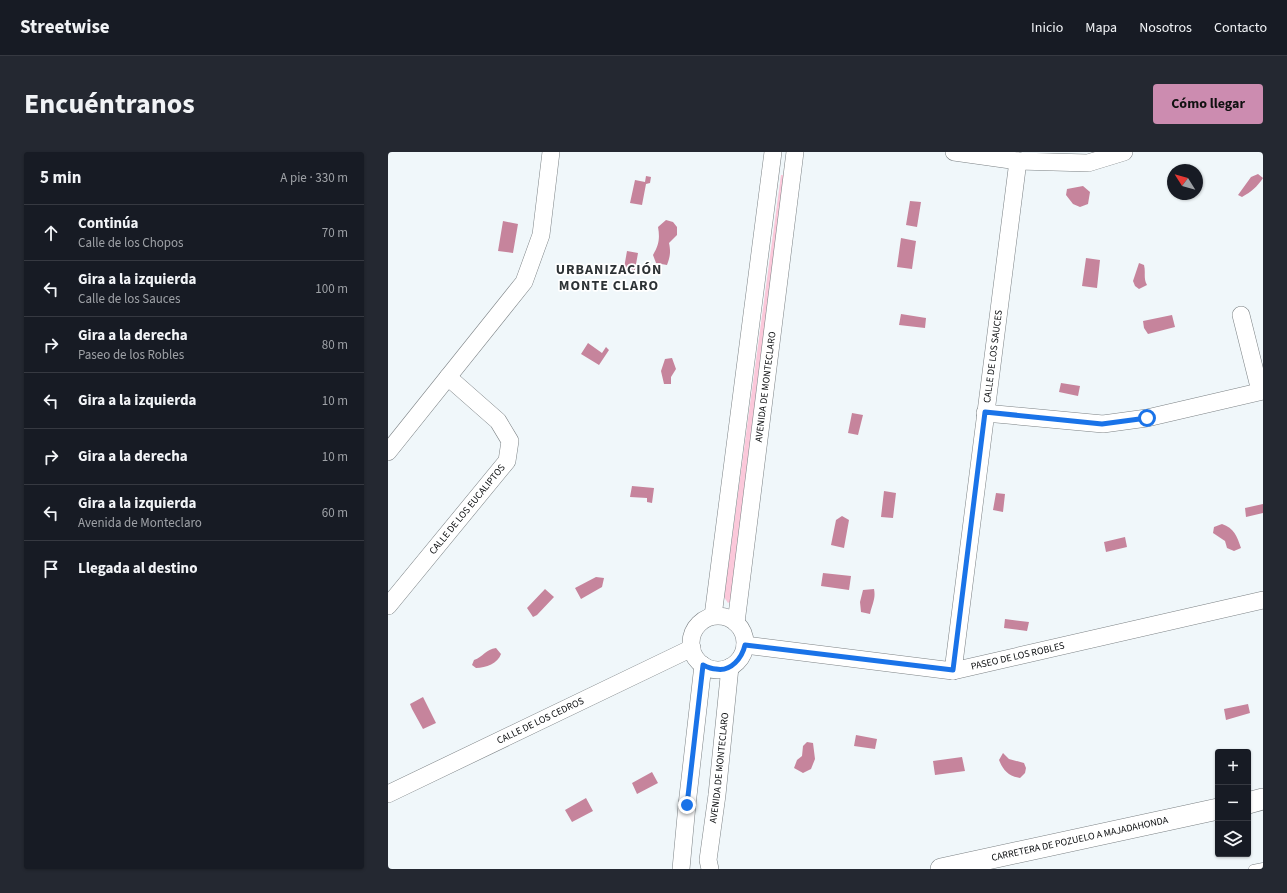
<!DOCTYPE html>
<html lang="es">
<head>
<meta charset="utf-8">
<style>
  :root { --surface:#171b24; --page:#242831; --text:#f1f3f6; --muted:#9ea1a6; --line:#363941; --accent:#cc8cb0 }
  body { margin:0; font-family:"Source Sans 3",sans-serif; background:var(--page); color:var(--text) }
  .controls { position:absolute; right:12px; bottom:12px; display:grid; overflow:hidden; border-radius:4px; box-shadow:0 1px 3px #0004 }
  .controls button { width:36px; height:36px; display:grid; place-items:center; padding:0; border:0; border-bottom:1px solid var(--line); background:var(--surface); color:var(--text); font:20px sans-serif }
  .compass { position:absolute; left:779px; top:12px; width:36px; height:36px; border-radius:50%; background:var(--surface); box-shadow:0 1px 3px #0004; rotate:307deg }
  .stop { position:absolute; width:12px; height:12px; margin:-9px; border:3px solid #1a73e8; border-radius:50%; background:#fff }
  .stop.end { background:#1a73e8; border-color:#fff; box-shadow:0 1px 4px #0008 }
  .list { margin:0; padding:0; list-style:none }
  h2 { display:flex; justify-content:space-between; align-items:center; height:52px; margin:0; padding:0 16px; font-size:17px }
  h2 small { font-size:13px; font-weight:400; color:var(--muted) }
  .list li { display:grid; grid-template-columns:26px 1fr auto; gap:12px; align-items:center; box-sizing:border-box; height:56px; padding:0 16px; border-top:1px solid var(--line) }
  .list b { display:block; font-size:15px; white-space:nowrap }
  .list p { margin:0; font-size:13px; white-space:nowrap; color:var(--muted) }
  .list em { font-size:13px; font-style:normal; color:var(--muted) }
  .icon { flex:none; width:22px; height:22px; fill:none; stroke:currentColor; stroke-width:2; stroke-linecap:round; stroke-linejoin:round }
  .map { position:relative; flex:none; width:875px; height:717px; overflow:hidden; border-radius:4px }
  header { display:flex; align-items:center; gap:24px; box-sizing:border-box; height:56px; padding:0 20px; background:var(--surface); border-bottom:1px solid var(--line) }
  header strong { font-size:19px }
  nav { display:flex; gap:22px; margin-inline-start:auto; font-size:14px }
  .intro { display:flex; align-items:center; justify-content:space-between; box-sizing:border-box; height:96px; padding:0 24px }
  h1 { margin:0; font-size:28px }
  .button { padding:10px 18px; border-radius:4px; background:var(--accent); color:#111; font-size:14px; font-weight:700 }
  main { display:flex; gap:24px; padding:0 24px }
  aside { flex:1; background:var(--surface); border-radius:4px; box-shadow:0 1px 3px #0004 }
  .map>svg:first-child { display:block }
  .green { fill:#fbc8da }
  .water { fill:#c6849c }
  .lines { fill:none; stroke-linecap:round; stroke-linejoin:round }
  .service-casing { stroke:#7c8285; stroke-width:9 }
  .minor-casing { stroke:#7c8285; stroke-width:18 }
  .tertiary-casing { stroke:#7c8285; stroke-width:22 }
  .service { stroke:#fff; stroke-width:8 }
  .minor { stroke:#fff; stroke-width:17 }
  .tertiary { stroke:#fff; stroke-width:21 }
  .route { stroke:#1a73e8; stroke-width:5 }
  .labels { text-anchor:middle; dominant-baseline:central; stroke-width:3.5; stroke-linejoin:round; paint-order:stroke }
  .street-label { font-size:10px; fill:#0a0c0e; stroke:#fff }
  .district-label { font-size:14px; font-weight:bold; letter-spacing:1px; fill:#2e3336; stroke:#fff }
</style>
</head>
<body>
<header>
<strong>Streetwise</strong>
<nav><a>Inicio</a><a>Mapa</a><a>Nosotros</a><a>Contacto</a></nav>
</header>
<div class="intro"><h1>Encuéntranos</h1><a class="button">Cómo llegar</a></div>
<main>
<aside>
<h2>5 min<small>A pie · 330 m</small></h2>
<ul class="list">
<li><svg class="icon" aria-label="ahead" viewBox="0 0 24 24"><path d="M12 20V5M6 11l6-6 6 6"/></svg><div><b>Continúa</b><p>Calle de los Chopos</p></div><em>70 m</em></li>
<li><svg class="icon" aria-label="left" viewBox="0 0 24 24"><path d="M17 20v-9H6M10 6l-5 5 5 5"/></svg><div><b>Gira a la izquierda</b><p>Calle de los Sauces</p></div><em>100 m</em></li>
<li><svg class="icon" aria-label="right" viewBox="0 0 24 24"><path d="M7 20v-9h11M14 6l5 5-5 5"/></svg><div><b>Gira a la derecha</b><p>Paseo de los Robles</p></div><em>80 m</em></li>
<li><svg class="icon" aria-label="left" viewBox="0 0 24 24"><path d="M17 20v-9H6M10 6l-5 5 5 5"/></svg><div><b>Gira a la izquierda</b></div><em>10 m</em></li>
<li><svg class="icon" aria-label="right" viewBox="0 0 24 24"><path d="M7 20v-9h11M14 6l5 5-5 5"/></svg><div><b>Gira a la derecha</b></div><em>10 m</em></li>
<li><svg class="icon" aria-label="left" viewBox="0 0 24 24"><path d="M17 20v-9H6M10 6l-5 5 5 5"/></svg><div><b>Gira a la izquierda</b><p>Avenida de Monteclaro</p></div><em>60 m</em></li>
<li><svg class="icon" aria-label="arrive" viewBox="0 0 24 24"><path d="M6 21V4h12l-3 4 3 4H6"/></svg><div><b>Llegada al destino</b></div></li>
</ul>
</aside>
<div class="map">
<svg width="875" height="717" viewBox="0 0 875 717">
  <rect width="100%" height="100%" fill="#f0f7fa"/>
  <path class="green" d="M393,23h6l-53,424 -6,4 -4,-6z"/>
  <path class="water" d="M870,22l5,4c-6,9 -12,14 -21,19l-4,-2 13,-18z
    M258,24l5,1 -1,6 -4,1 -4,21 -12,-2 5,-23 10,2z
    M695,34l7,6 -2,12 -8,3 -7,-3 -7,-9 1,-6z
    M522,49l11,1 -4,25 -11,-2z
    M278,68l7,2 4,5v8l-8,8c2,9 1,14 -2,22l-11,-2 -3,-8c6,-10 7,-17 5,-28z
    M115,69l15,3 -5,29 -15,-2z
    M513,86l15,3 -4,28 -15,-2z
    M239,99l11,2 -3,17 -11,-2z
    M698,106l14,2 -3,28 -15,-2z
    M751,111l5,2c2,7 -1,13 3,20l-8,4 -4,-3 -2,-5z
    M513,162l25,4 -1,10 -26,-3z
    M784,163l3,12 -27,7 -4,-6 -1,-7z
    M200,191l14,10 4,-6 3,3 -10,15 -18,-11z
    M284,206l4,11 -5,8v7h-7l-3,-13 4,-12z
    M673,231l19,3 -2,10 -19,-4z
    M464,261l11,2 -5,20 -10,-2z
    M244,334l22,2 -2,15 -5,-1v-4l-17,-1z
    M496,339l12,2 -3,25 -12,-1z
    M608,341l9,1 -2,18 -10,-2z
    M875,352v9l-17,4 -1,-9z
    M454,364l7,4 -5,28 -13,-3 5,-25z
    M834,372c12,4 15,12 19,24l-7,3 -7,-3 -2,-7 -12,-8 1,-6z
    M737,385l2,10 -21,5 -2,-10z
    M435,421l28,3 -2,14 -28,-4z
    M208,425l8,1 -2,9 -21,12 -6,-11z
    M157,437l9,8 -17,18 -4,2 -6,-9z
    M486,437c2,10 -2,15 -4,25l-9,-2 -1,-10 3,-12z
    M617,467l24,3 -2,9 -23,-3z
    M108,496l5,6c-3,9 -15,14 -25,14l-4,-3 2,-5c9,-3 12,-11 22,-12z
    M35,545l13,26 -13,6 -11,-20 -2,-5z
    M860,552l2,9 -24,7 -2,-11z
    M468,583l21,4 -2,10 -21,-3z
    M419,590l6,1 2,16 -4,10 -8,4 -9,-5 3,-8 5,-4 1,-10z
    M615,601l6,6 15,4 2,5 -1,5 -5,5c-12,-2 -17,-8 -21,-18z
    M574,605l3,14 -30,4 -2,-14z
    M264,620l6,11 -21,11 -5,-11z
    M198,646l7,13 -21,11 -7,-12z"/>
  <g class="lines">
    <defs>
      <path id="service" d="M865,717l10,-2"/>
      <g id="minor">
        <path d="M566,0l64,9 70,2 36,-11"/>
        <path d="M853,163l19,76"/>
        <path d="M597,261l118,11 44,-6 116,-27"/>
        <path d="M0,300l136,-170 17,-47 10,-83"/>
        <path id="s1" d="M0,454l119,-145 3,-20 -12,-20 -50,-44"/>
        <path d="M325,464l60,-464"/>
        <circle cx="330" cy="491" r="27"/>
        <path id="s2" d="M348,471l59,-471"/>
        <path id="s3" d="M357,493l208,26 310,-71"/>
        <path id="s4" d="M565,519l65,-510"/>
        <path id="s5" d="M0,642l304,-146"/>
        <path d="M293,717l6,-64 16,-140"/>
        <path id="s6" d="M322,717l-2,-9 9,-65 13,-128"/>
      </g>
      <g id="tertiary">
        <path d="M860,651l15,-4"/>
        <path id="s7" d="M553,717l277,-60"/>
      </g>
    </defs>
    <use href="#service" class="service-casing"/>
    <use href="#minor" class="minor-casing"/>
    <use href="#tertiary" class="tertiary-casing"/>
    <use href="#service" class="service"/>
    <use href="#minor" class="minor"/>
    <use href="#tertiary" class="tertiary"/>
  </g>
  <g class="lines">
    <path class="route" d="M299,653l16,-140c4,2 9,4 13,4 15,3 26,-11 29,-24l208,25 32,-258 117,12 45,-6"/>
  </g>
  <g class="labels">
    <g class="street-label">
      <text stroke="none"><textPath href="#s4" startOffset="317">CALLE DE LOS SAUCES</textPath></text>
      <text stroke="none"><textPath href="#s2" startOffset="238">AVENIDA DE MONTECLARO</textPath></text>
      <text stroke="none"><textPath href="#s1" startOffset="125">CALLE DE LOS EUCALIPTOS</textPath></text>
      <text stroke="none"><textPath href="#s3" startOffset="276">PASEO DE LOS ROBLES</textPath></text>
      <text stroke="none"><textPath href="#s5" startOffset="169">CALLE DE LOS CEDROS</textPath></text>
      <text stroke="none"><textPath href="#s6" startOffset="102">AVENIDA DE MONTECLARO</textPath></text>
      <text stroke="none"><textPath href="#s7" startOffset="142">CARRETERA DE POZUELO A MAJADAHONDA</textPath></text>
    </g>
    <g class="district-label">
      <text x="221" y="118">URBANIZACIÓN<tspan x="221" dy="16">MONTE CLARO</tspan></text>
    </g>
  </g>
</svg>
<div class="controls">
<button>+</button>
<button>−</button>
<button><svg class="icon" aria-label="layers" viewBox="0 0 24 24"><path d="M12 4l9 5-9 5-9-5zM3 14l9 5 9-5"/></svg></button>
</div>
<svg class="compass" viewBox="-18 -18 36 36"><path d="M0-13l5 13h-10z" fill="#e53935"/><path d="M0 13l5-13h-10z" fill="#9ea1a6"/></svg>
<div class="stop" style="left:759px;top:266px"></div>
<div class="stop end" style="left:299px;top:653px"></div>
</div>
</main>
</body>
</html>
